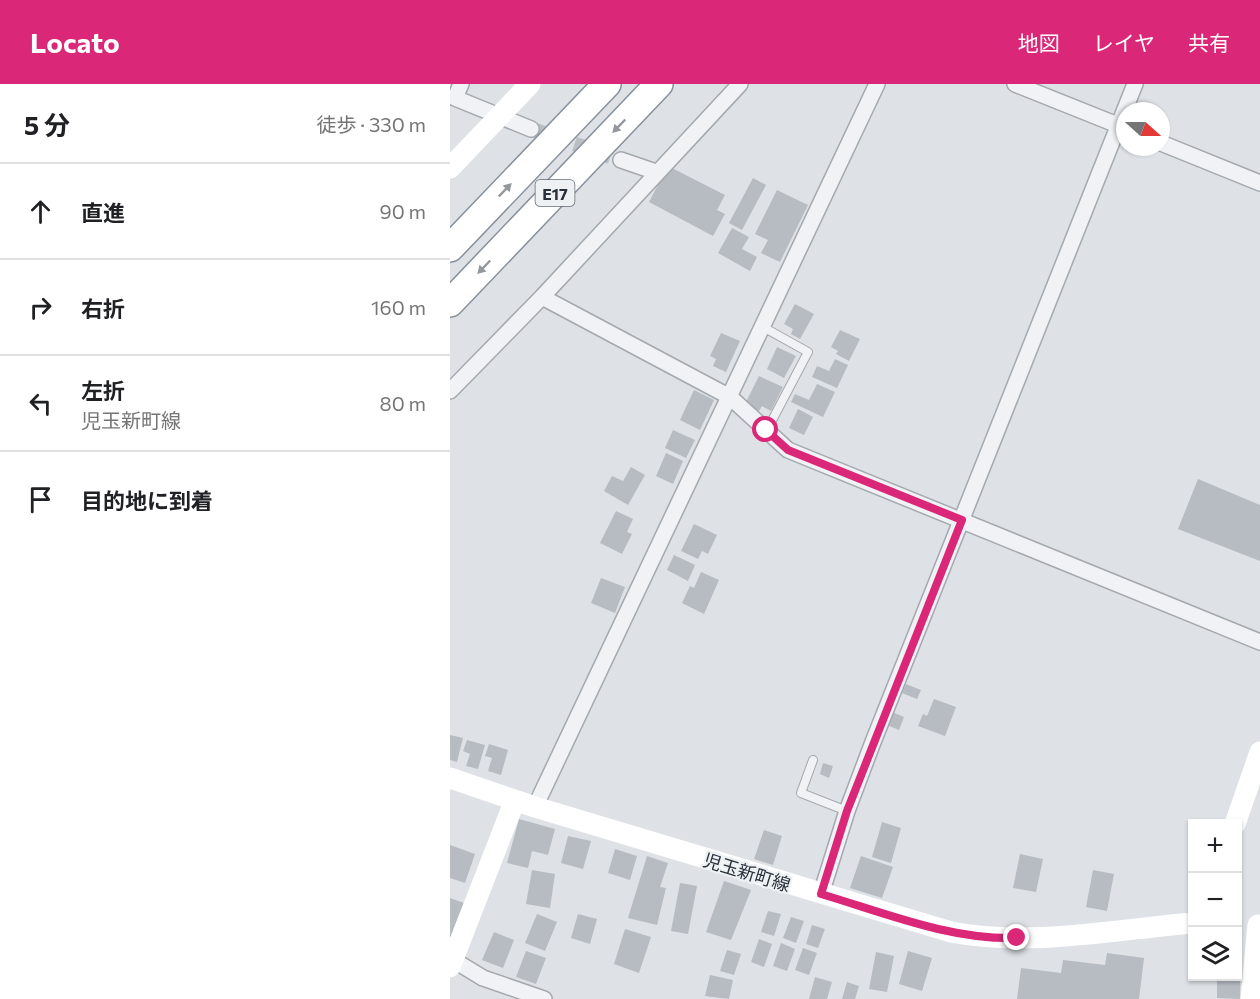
<!DOCTYPE html>
<html lang="ja">
<head>
<meta charset="utf-8">
<style>
  :root { --surface:#fff; --page:#f2f2f2; --text:#202124; --muted:#757577; --line:#e0e0e0; --accent:#db2777 }
  body { margin:0; font-family:Commissioner,"Noto Sans JP",sans-serif; background:var(--page); color:var(--text) }
  .controls { position:absolute; right:18px; bottom:18px; display:grid; overflow:hidden; border-radius:0px; box-shadow:0 2px 4px #0004 }
  .controls button { width:54px; height:54px; display:grid; place-items:center; padding:0; border:0; border-bottom:2px solid var(--line); background:var(--surface); color:var(--text); font:30px sans-serif }
  .compass { position:absolute; left:666px; top:18px; width:54px; height:54px; border-radius:50%; background:var(--surface); box-shadow:0 2px 4px #0004; rotate:111deg }
  .stop { position:absolute; width:18px; height:18px; margin:-14px; border:4px solid #db2777; border-radius:50%; background:#fff }
  .stop.end { background:#db2777; border-color:#fff; box-shadow:0 2px 6px #0008 }
  .list { margin:0; padding:0; list-style:none }
  h2 { display:flex; justify-content:space-between; align-items:center; height:78px; margin:0; padding:0 24px; font-size:26px }
  h2 small { font-size:20px; font-weight:400; color:var(--muted) }
  .list li { display:grid; grid-template-columns:39px 1fr auto; gap:18px; align-items:center; box-sizing:border-box; height:96px; padding:0 24px; border-top:2px solid var(--line) }
  .list b { display:block; font-size:22px; white-space:nowrap }
  .list p { margin:0; font-size:20px; white-space:nowrap; color:var(--muted) }
  .list em { font-size:20px; font-style:normal; color:var(--muted) }
  .icon { flex:none; width:33px; height:33px; fill:none; stroke:currentColor; stroke-width:2; stroke-linecap:round; stroke-linejoin:round }
  .map { position:relative; flex:none; width:810px; height:915px; overflow:hidden }
  header { display:flex; align-items:center; gap:36px; box-sizing:border-box; height:84px; padding:0 30px; background:var(--accent); color:#fff }
  header strong { font-size:28px }
  nav { display:flex; gap:33px; margin-inline-start:auto; font-size:21px }
  main { display:flex }
  aside { flex:1; background:var(--surface) }
  .map>svg:first-child { display:block }
  .building { fill:#b6bcc2 }
  .lines { fill:none; stroke-linecap:round; stroke-linejoin:round }
  .street-tunnel { stroke:#babfc4; stroke-width:15; stroke-dasharray:15 8; stroke-linecap:butt }
  .lane-casing { stroke:#a4a9af; stroke-width:10 }
  .street-casing { stroke:#a4a9af; stroke-width:18 }
  .highway-casing { stroke:#87919b; stroke-width:30 }
  .lane { stroke:#f0f2f5; stroke-width:8 }
  .street { stroke:#f0f2f5; stroke-width:15 }
  .secondary { stroke:#fff; stroke-width:21 }
  .highway { stroke:#fff; stroke-width:27 }
  .oneway { fill:#94989d }
  .route { stroke:#db2777; stroke-width:8 }
  .labels { text-anchor:middle; dominant-baseline:central; stroke-width:4.5; stroke-linejoin:round; paint-order:stroke }
  .shield { fill:#edf1f4; stroke:#646b72; stroke-width:1.5 }
  .shield-label { font-size:16px; font-weight:bold; fill:#29313b }
  .street-label { font-size:18px; fill:#29313b; stroke:#edf1f4 }
</style>
</head>
<body>
<header>
<strong>Locato</strong>
<nav><a>地図</a><a>レイヤ</a><a>共有</a></nav>
</header>
<main>
<aside>
<h2>5 分<small>徒歩 · 330 m</small></h2>
<ul class="list">
<li><svg class="icon" aria-label="ahead" viewBox="0 0 24 24"><path d="M12 20V5M6 11l6-6 6 6"/></svg><div><b>直進</b></div><em>90 m</em></li>
<li><svg class="icon" aria-label="right" viewBox="0 0 24 24"><path d="M7 20v-9h11M14 6l5 5-5 5"/></svg><div><b>右折</b></div><em>160 m</em></li>
<li><svg class="icon" aria-label="left" viewBox="0 0 24 24"><path d="M17 20v-9H6M10 6l-5 5 5 5"/></svg><div><b>左折</b><p>児玉新町線</p></div><em>80 m</em></li>
<li><svg class="icon" aria-label="arrive" viewBox="0 0 24 24"><path d="M6 21V4h12l-3 4 3 4H6"/></svg><div><b>目的地に到着</b></div></li>
</ul>
</aside>
<div class="map">
<svg width="810" height="915" viewBox="0 0 810 915">
  <rect width="100%" height="100%" fill="#dee2e6"/>
  <path class="building" d="M218,82l57,29 -8,15 8,4 -12,22 -64,-34z
    M303,94l13,7 -24,45 -13,-7z
    M327,106l31,15 -28,57 -19,-9 7,-13 -13,-6z
    M282,144l17,9 -7,12 15,8 -7,14 -32,-18z
    M345,220l19,10 -14,25 -9,-5 2,-5 -9,-5z
    M390,246l20,9 -11,22 -13,-7 2,-3 -7,-4z
    M271,249l19,8 -14,31 -13,-6 3,-7 -6,-3z
    M327,263l19,9 -12,22 -17,-9z
    M385,275l13,6 -11,23 -25,-11 5,-11 12,5z
    M309,292l24,11 -12,24 -9,-5 -3,5 -14,-7z
    M367,300l18,8 -12,25 -32,-15 4,-8 14,6z
    M244,306l20,10 -14,30 -20,-10z
    M348,325l15,8 -9,18 -15,-7z
    M223,346l22,10 -9,18 -21,-10z
    M216,369l17,8 -10,23 -17,-8z
    M181,383l14,8 -17,30 -24,-14 8,-15 11,5z
    M748,395l62,26v56l-82,-32z
    M166,427l17,8 -6,13 5,2 -10,20 -22,-11z
    M244,440l23,11 -9,19 -6,-3 -4,8 -17,-8z
    M224,471l21,10 -7,16 -21,-11z
    M251,488l18,8 -15,34 -22,-11 8,-17 4,2z
    M151,494l24,9 -10,26 -24,-10z
    M456,600l15,6 -4,9 -15,-6z
    M484,615l22,8 -11,29 -27,-10 5,-12 4,2z
    M442,628l12,5 -5,13 -12,-5z
    M0,651l13,3 -6,24 -7,-2z
    M17,656l18,5 -7,24 -12,-3 4,-12 -7,-3z
    M39,660l19,6 -7,25 -13,-4 4,-13 -7,-2z
    M373,679l10,3 -4,12 -9,-4z
    M69,735l36,10 -7,26 -16,-4 -4,17 -21,-5z
    M432,738l19,6 -10,35 -19,-6z
    M314,746l18,6 -9,29 -19,-6z
    M118,752l23,5 -8,28 -22,-6z
    M0,761l25,9 -10,29 -15,-5z
    M165,765l22,7 -7,24 -22,-7z
    M570,770l23,5 -7,33 -23,-4z
    M197,772l21,7 -8,24 6,1 -9,37 -29,-7z
    M411,772l32,11 -11,31 -32,-10z
    M82,786l23,4 -5,34 -24,-4z
    M643,786l21,4 -7,37 -21,-4z
    M274,797l27,9 -20,50 -25,-8z
    M230,799l17,3 -9,48 -17,-3z
    M0,814l14,5 -14,36z
    M318,827l13,3 -7,22 -13,-4z
    M87,830l20,8 -12,29 -20,-8z
    M128,830l19,5 -7,25 -19,-6z
    M341,833l13,4 -8,22 -13,-5z
    M362,841l13,4 -7,19 -12,-4z
    M175,845l26,8 -12,36 -25,-9z
    M44,848l20,8 -11,28 -21,-8z
    M309,855l13,5 -8,23 -13,-5z
    M331,859l14,6 -8,22 -14,-5z
    M353,864l14,5 -8,22 -14,-5z
    M277,866l14,4 -7,21 -14,-4z
    M76,867l20,7 -10,26 -20,-7z
    M458,867l24,7 -10,33 -23,-7z
    M426,868l18,4 -7,36 -18,-3z
    M657,869l37,5 -5,41h-122l4,-31 40,5 2,-13 42,5z
    M788,874h3l-1,41 -23,-1v-22h21z
    M260,891l23,5 -4,19 -24,-3z
    M365,893l17,5 -5,17h-18z
    M397,898l12,4 -4,13h-13z"/>
  <g class="lines">
    <path class="street-tunnel" d="M81,45l90,31"/>
    <defs>
      <path id="lane" d="M313,243l45,25 -41,78
        M363,676l-12,33 46,18"/>
      <path id="street" d="M11,0l-6,14 76,31
        M565,0l110,44
        M711,59l99,40
        M171,76l35,12
        M92,213l188,100 58,53 472,192
        M0,307l92,-94 198,-213
        M85,723l342,-723
        M371,810l26,-83 26,-69 262,-658
        M0,874l33,20 61,21"/>
      <path id="highway" d="M0,164l157,-164
        M0,219l209,-219"/>
    </defs>
    <use href="#lane" class="lane-casing"/>
    <use href="#street" class="street-casing"/>
    <use href="#highway" class="highway-casing"/>
    <use href="#lane" class="lane"/>
    <use href="#street" class="street"/>
    <path class="secondary" d="M0,84l80,-84
      M0,694l85,29 416,125c78,15 162,-2 241,-9
      M785,740l25,-72
      M0,883l65,-167
      M801,915l7,-74"/>
    <use href="#highway" class="highway"/>
  </g>
  <defs><path id="oneway-solid" d="M-6-.8H1V-3.2L6.5 0L1 3.2V.8H-6Z" transform="scale(1.5)"/></defs>
  <g class="oneway">
    <use href="#oneway-solid" transform="translate(169 42) rotate(134)"/>
    <use href="#oneway-solid" transform="translate(55 106) rotate(-46)"/>
    <use href="#oneway-solid" transform="translate(34 183) rotate(134)"/>
  </g>
  <g class="lines">
    <path class="route" d="M316,346l22,20 174,70 -115,291 -26,83c64,19 129,46 196,44"/>
  </g>
  <g class="labels">
    <rect class="shield" x="85.5" y="96" width="39" height="26" rx="4.5"/>
    <g class="shield-label">
      <text x="105" y="109">E17</text>
    </g>
    <g class="street-label">
      <text transform="translate(297 788) rotate(17)">児玉新町線</text>
    </g>
  </g>
</svg>
<div class="controls">
<button>+</button>
<button>−</button>
<button><svg class="icon" aria-label="layers" viewBox="0 0 24 24"><path d="M12 4l9 5-9 5-9-5zM3 14l9 5 9-5"/></svg></button>
</div>
<svg class="compass" viewBox="-18 -18 36 36"><path d="M0-13l5 13h-10z" fill="#e53935"/><path d="M0 13l5-13h-10z" fill="#757577"/></svg>
<div class="stop" style="left:316px;top:346px"></div>
<div class="stop end" style="left:567px;top:854px"></div>
</div>
</main>
</body>
</html>
